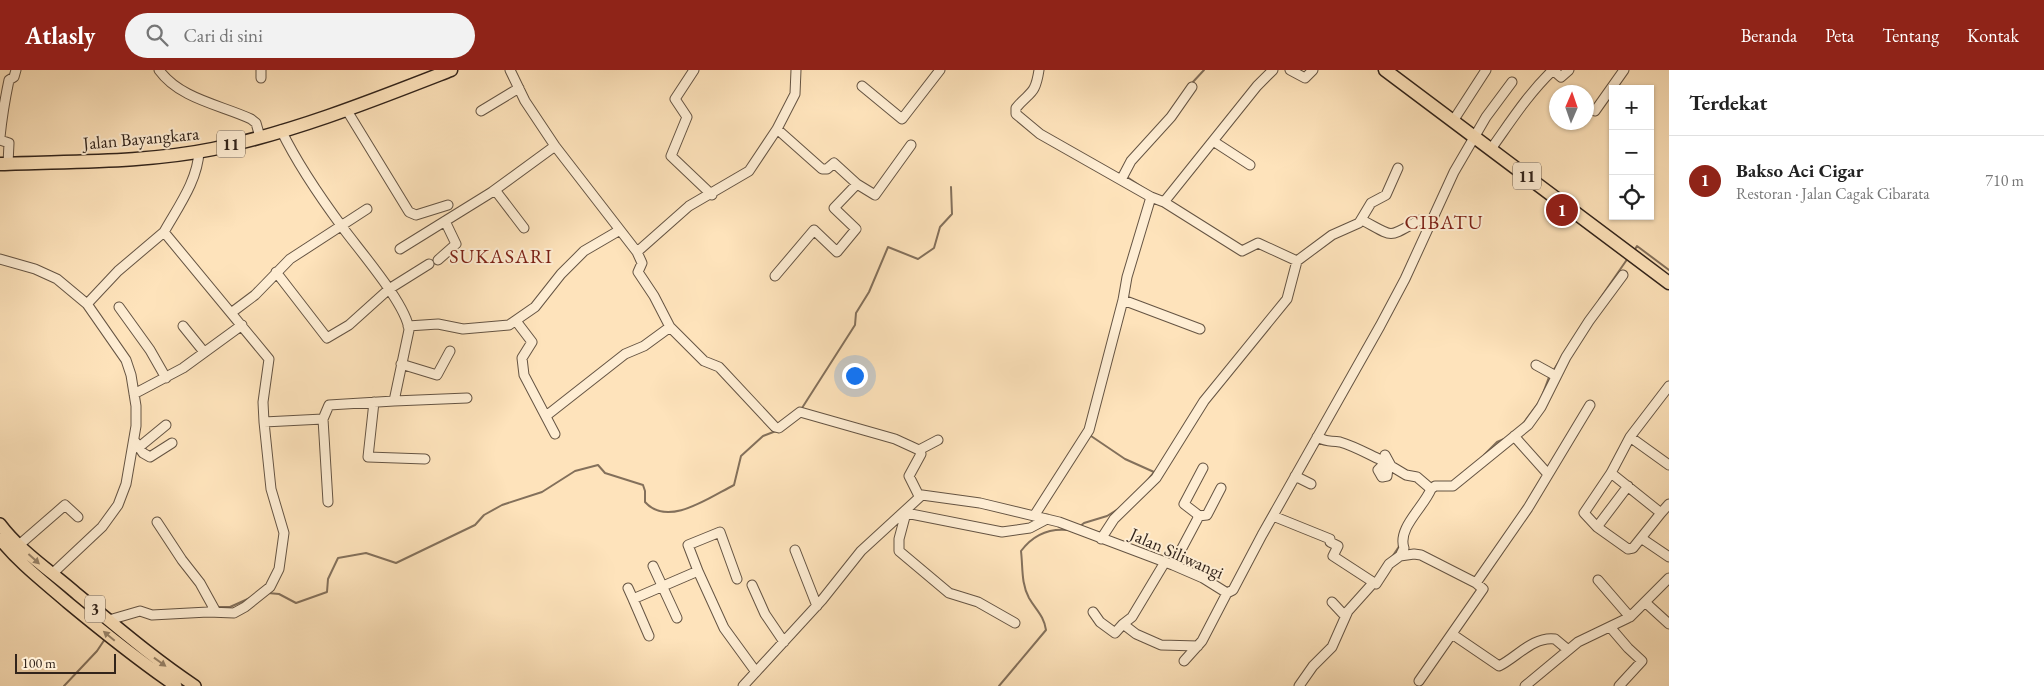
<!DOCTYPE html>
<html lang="id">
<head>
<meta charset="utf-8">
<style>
  :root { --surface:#fff; --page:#f2f2f2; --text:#222; --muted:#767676; --line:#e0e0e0; --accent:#8f2418 }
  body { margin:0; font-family:"EB Garamond",serif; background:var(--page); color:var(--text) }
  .controls { position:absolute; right:15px; top:15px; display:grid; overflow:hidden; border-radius:0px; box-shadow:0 1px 4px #0004 }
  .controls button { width:45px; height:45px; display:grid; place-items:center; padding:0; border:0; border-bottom:1px solid var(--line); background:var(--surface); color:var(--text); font:25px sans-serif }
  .compass { position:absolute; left:1549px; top:15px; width:45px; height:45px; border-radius:50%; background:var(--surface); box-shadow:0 1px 4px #0004; rotate:2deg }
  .scale { position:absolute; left:15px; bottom:12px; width:101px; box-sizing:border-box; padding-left:5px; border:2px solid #32241b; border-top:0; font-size:14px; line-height:18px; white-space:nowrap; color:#32241b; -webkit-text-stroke:4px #feedd3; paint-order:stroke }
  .you { position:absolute; left:854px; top:305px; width:18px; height:18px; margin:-12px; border:4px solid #fff; border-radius:50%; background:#1a73e8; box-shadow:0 0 0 8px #1a73e833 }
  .badge { display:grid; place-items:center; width:32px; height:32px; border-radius:50%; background:var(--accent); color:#fff; font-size:16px; font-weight:700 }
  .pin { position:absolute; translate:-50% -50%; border:2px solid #fff; box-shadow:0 1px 5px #0006 }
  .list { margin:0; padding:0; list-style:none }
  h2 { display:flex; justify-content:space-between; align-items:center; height:65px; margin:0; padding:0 20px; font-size:21px }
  h2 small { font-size:16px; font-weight:400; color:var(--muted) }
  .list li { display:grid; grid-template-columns:32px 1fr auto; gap:15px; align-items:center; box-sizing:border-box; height:90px; padding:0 20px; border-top:1px solid var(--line) }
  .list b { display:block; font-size:19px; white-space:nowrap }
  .list p { margin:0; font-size:16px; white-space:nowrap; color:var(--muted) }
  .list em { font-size:16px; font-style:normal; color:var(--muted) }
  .icon { flex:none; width:28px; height:28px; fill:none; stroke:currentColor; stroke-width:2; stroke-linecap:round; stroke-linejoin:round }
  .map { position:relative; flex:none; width:1669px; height:616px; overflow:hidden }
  header { display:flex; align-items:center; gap:30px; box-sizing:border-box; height:70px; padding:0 25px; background:var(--accent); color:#fff }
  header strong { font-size:24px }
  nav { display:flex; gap:28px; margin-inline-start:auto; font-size:18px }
  .search { width:350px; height:45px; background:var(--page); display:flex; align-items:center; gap:12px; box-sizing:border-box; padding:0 18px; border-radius:28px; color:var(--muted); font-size:19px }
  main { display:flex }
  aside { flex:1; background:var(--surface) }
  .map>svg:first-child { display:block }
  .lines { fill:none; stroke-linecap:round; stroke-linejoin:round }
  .stream { stroke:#83705b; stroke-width:2 }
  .minor-casing { stroke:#655443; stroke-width:11 }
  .major-casing { stroke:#32241b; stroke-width:14 }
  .highway-casing { stroke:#32241b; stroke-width:15 }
  .minor { stroke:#feedd3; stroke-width:9 }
  .major { stroke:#fee3bb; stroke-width:11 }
  .highway { stroke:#fee3bb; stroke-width:12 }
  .oneway { fill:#98846b }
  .labels { text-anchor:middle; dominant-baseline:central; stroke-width:4; stroke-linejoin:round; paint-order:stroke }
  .shield { fill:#feedd3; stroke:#6f6052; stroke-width:1 }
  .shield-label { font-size:16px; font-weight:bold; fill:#32241b }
  .street-label { font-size:18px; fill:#32241b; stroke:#feedd3 }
  .quarter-label { font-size:20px; letter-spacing:1px; fill:#7a1f14; stroke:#feedd3 }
</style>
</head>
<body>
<header>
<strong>Atlasly</strong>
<div class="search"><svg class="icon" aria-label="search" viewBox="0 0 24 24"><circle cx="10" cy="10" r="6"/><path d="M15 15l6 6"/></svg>Cari di sini</div>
<nav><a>Beranda</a><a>Peta</a><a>Tentang</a><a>Kontak</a></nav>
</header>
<main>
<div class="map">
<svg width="1669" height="616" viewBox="0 0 1669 616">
  <rect width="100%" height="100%" fill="#fee3bb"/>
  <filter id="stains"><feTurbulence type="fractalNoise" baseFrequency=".004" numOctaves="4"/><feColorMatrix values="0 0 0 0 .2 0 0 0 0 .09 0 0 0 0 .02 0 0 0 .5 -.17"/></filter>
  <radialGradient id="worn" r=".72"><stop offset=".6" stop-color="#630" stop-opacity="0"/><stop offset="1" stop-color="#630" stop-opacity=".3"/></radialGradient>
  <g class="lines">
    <path class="stream" d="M1192,13l12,-13
      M1127,107l21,14
      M1634,181l3,-5 32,24
      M1599,230l29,-42
      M1553,301l7,-11
      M1542,326l7,-19
      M802,338l53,-83 1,-12 13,-21 19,-45 30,12 16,-11 6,-21 12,-13 -1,-27
      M1522,355l17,-23
      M1091,362v4l34,23 29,13 -8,10
      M1484,385l13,-13 7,-3
      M1079,457l5,-4 23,-7 13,-8
      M1392,487l8,-12
      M268,523l11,1 17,9 31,-11 1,-13 10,-21 28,-5 30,10 79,-38 9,-10 18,-10 40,-13 33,-21 23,-6 7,8 38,12 2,6v11c23,26 65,-5 89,-17l7,-29 22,-20 13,-5
      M216,537h14l20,-9
      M64,616l33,-35 8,-12
      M999,616l47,-56c-2,-14 -10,-20 -17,-32 -8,-15 -6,-30 -8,-47 12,-16 27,-23 47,-21"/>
    <defs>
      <path id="minor" d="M159,0c21,29 62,35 92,49l5,4 4,14
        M510,0l15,31 30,45 82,106 5,11 -4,9 16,24 16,31 34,34 15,6 56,60 4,1 21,-16 95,27 24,11 2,4 -12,22 10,20
        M694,0l-19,29 12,18 -16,39 41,39
        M1039,0c-4,26 -9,21 -23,38v6l24,20 111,63
        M1290,0l15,8 8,-8
        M261,8v-8
        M862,16l40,33 38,-49
        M346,39l63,103 7,3 32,-10
        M481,41l38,-23
        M1595,41l29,-41
        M1453,51l33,-51
        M777,59l45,40h5l7,-6 23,21 18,11 36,-50
        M0,67c2,-20 5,-38 9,-57l5,-3 2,-7
        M0,70l9,3 -1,21
        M1213,71l37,24
        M1491,79c20,-28 37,-55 62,-79l8,7 8,-7
        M1121,110l10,-19 40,-44 21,-30
        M495,120l29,38
        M1164,132l78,49 16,-8 39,18 35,-26 27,-12 12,-20 15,-8 12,-27
        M1362,150c34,18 24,18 58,0l10,4
        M400,179l92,-57 63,-46
        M637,182l52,-46 60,-35 28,-42 18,-35 1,-24
        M0,189l35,10 22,10 30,25 39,56 5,15 5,31v20l-10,58 -8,21 -16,22 -50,47
        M438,190l18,-16 -11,-23
        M276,202l51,66 22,-13 40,-36 40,-25
        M775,206l39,-46 23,22 19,-23 -22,-21 23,-24
        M1123,230l77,29
        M87,234l31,-33 46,-39
        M119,237l31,43 16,28
        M231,243l24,-18 35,-36 77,-50
        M516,251l16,21 -10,16 2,17 31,59
        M183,256l21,26
        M408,256l30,-2 25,5 46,-4 26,-18 26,-33 23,-23 36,-21
        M401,294l36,11 13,-24
        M1536,295l20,11
        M134,324l49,-26 59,-43
        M394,331l73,-3
        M374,332l-6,55 57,2
        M546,346l79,-62 19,-8 26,-19
        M323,349l5,83
        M264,352l59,-3 6,-14 65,-4 15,-71c-2,-25 -50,-80 -66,-102 -23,-31 -45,-63 -62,-98
        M1514,366l33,37
        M1317,367c12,6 13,3 23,5 14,4 28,12 41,18l3,8 7,-2 15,9 11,2 14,12
        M1630,367l39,28
        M134,370l9,13 7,4 22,-14
        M138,378l28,-23
        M919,380l19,-10
        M1385,385l6,11
        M1382,396l-4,4 4,7 5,-1 1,-8
        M1611,403l50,40 -20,25
        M1295,406l16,8
        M1628,416l-31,41 31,22 5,-1 8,-10 28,19
        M1431,419l4,-3h18l75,-61 13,-18 25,-50 23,-36 34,-46
        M907,439l-8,30v12l50,42 29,9 37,21
        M906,443l96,19 28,-4 17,-9
        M1661,443l8,-9
        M1034,446l55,-86 34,-130 4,-23 24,-80 13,5 93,-116 16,-16
        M1198,446l9,-1 14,-27
        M1273,446l57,23v3l8,4 -5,10 43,28 13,-20 11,-8
        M157,452l25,38 18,23 16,29
        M1597,457l-13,-14 27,-40 19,-36 39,-51
        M1101,469l13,-20 42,-41 48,-77 83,-102 10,-38
        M19,475l46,-40 13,12
        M795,480l22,56
        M1173,495l25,-47 -1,-4 -13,-10 19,-36
        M653,496l24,52
        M698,501l-10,-26 32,-13 17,47
        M1598,510l32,37
        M1476,513l52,-75 62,-103
        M752,515l13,29 19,28
        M628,518l5,11
        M1332,532l13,14
        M1646,533l23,21
        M1093,542l7,10 15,11 8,-9 13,10 25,11 37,1
        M109,550l31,-9 12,4 56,-3 26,1 11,-6 25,-20 9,-18 5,-36 -13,-44 -7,-67 -1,-20 6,-43 -105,-127c14,-25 34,-52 35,-81
        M1123,554l9,-7 33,-55
        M1610,557l18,21 14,13 -23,25
        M1452,564l47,32c17,-8 34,-30 56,-27l12,10
        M649,566l-16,-37 65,-28 26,57 32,44
        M1184,591l18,-20 25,-48
        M1419,611l64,-92 -7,-6 -55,-28 -7,-1 -14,2 4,-8c-7,-20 20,-41 27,-59
        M743,616l79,-86 39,-49 61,-56 58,8 79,19 114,43 30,13 24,15 6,-3 29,-55 118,-209 25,-47 49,-107 32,-55 26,-35
        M1299,616l14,-20 19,-19 16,-36 26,-29
        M1525,616l53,-44 52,-25 39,-39"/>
      <path id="major" d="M0,454c21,28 51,47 77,70 39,32 76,64 118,92
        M0,469c19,24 44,43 67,63 35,29 71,58 109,84"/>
      <path id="highway" d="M1385,0l284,213
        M0,94c70,-3 144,-1 213,-15 81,-17 161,-49 238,-79"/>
    </defs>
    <use href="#minor" class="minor-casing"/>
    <use href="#major" class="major-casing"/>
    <use href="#highway" class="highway-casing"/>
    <use href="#minor" class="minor"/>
    <use href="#major" class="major"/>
    <use href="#highway" class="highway"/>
  </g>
  <defs><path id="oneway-solid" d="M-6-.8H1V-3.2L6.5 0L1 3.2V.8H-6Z" transform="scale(1.25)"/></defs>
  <g class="oneway">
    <use href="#oneway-solid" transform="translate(34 489) rotate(42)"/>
    <use href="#oneway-solid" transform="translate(109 566) rotate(-140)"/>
    <use href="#oneway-solid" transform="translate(160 592) rotate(36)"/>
  </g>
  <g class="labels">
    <g class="shield">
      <rect x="217" y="60.5" width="28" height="27" rx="4"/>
      <rect x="1513" y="92.5" width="28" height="27" rx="4"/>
      <rect x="85" y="525.5" width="20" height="27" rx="4"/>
    </g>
    <g class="shield-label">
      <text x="231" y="74">11</text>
      <text x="1527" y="106">11</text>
      <text x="95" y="539">3</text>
    </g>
    <g class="street-label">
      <text transform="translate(141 68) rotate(-5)">Jalan Bayangkara</text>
      <text transform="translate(1177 483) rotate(24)">Jalan Siliwangi</text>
    </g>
    <g class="quarter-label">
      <text x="1444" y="152">CIBATU</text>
      <text x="501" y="186">SUKASARI</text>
    </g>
  </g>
  <rect width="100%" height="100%" filter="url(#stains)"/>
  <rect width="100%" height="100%" fill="url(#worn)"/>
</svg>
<div class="controls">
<button>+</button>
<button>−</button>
<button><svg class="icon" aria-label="locate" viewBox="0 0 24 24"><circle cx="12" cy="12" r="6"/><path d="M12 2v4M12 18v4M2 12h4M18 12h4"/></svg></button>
</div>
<svg class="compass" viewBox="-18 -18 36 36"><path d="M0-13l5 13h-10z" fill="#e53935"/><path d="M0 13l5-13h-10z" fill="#767676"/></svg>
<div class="scale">100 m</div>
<div class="you"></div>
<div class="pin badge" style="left:1562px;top:140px">1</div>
</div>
<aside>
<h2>Terdekat<small></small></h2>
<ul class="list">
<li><span class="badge">1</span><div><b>Bakso Aci Cigar</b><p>Restoran · Jalan Cagak Cibarata</p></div><em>710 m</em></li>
</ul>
</aside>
</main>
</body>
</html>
